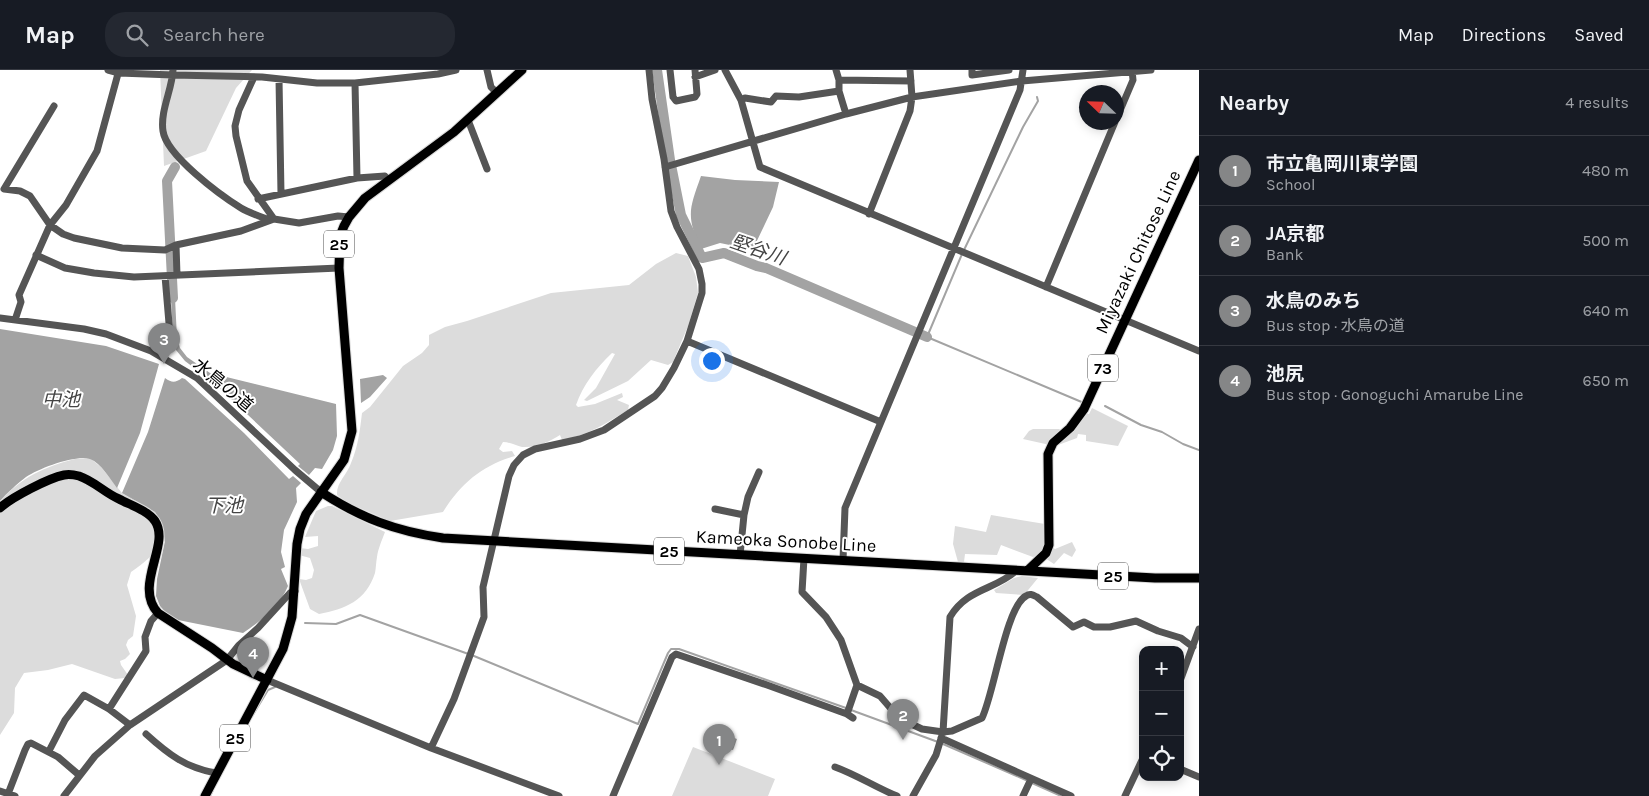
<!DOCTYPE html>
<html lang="en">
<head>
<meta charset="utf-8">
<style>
  :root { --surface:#171b24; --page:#242831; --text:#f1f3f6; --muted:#9ea1a6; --line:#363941; --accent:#858687 }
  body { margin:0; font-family:Karla,"Noto Sans JP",sans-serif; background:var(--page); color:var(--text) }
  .controls { position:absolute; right:15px; bottom:15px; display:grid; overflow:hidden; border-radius:10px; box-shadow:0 2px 12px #0003 }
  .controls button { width:45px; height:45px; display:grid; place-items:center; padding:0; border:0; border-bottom:1px solid var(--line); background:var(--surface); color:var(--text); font:25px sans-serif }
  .compass { position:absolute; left:1079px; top:15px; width:45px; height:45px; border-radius:50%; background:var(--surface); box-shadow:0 2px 12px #0003; rotate:293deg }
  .you { position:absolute; left:711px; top:290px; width:18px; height:18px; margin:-12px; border:4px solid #fff; border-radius:50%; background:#1a73e8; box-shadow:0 0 0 8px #1a73e833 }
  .badge { display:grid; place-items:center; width:32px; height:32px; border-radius:50%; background:var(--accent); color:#fff; font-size:16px; font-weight:700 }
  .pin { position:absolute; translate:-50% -41px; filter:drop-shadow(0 1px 2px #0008) }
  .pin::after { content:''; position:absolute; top:26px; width:18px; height:15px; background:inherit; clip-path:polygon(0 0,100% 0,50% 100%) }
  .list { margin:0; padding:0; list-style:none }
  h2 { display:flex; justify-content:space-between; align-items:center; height:65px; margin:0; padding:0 20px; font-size:21px }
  h2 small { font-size:16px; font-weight:400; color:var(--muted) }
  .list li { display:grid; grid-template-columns:32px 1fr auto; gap:15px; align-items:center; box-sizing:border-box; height:70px; padding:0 20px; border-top:1px solid var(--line) }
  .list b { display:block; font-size:19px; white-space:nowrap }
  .list p { margin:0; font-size:16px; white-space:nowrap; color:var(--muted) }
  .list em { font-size:16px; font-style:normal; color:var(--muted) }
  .icon { flex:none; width:28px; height:28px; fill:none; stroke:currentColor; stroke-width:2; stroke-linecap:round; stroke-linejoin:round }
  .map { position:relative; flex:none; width:1199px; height:726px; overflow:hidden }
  header { display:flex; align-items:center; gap:30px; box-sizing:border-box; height:70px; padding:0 25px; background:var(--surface); border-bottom:1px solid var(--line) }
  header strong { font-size:24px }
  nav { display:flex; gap:28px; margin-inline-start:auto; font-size:18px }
  .search { width:350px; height:45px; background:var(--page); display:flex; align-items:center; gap:12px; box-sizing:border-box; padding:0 18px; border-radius:20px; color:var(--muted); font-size:19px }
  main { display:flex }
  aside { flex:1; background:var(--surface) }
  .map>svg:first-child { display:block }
  .green { fill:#dcdcdc }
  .water { fill:#a3a3a3 }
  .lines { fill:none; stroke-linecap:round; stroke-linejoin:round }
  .stream { stroke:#a3a3a3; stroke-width:2 }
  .river { stroke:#a3a3a3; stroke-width:10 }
  .major-casing { stroke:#dbdbdb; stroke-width:11 }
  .minor { stroke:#555; stroke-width:7 }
  .major { stroke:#000; stroke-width:9 }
  .labels { text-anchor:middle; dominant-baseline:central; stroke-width:4; stroke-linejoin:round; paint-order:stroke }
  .shield { fill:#fff; stroke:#4c4c4c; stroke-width:1 }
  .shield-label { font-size:16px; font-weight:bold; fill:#000 }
  .street-label { font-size:18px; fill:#000; stroke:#fff }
  .water-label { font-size:19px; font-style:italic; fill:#444; stroke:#fff }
</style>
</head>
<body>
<header>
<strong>Map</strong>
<div class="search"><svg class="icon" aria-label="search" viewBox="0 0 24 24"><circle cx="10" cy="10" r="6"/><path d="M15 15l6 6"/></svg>Search here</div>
<nav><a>Map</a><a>Directions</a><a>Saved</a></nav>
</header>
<main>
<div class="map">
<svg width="1199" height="726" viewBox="0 0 1199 726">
  <rect width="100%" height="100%" fill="#fff"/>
  <path class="green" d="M160,0h92l-16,18 -30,63 -42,15z
    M676,183l12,3 8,21 2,16 -10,33 -15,36 -5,3 -17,-5 -23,21 -41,20 -3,-1 12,-12 19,-34 -3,-1c-16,15 -29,32 -36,52l2,2 17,-3 27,-11 1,4 -6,3 12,5 -1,5c-21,13 -42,26 -66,30l-2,-5c-12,7 -23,13 -38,12 -6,-1 -12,-5 -19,-5l-4,7 4,3 9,-1 3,5c-32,9 -54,27 -72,56l-53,9 -42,-18 -11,-8c-1,-12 10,-20 14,-32 7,-16 9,-33 11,-50l8,-6 33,-41 19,-13 7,-8v-10l16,-8 22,-6 84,-28 78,-8 27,-21z
    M1092,338l36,18 -10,20 -32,-5v-6l-8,-1 -1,4 -19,7 -1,-2 28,-30 4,1z
    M1033,359h26l3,2 -12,14 -27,-6 6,-8z
    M75,389h16l10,8 21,26 33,19 6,10 4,19c-11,12 -20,22 -34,31l-4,13 9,31 -3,20 -5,4 -2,5 4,9 -5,5 -5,2 1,4 7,10 -3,3 -10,1 -43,-15 -24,6 -24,3 -9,15 -1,25 -14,22v-234c22,-24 44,-34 75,-42z
    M328,436h4l53,26c-3,8 -7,17 -8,25 -1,5 -1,11 -2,16 -9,28 -30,36 -56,41l-9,-5 -11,-30 7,1 6,-2 2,-8 -4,-12 -11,-3 1,-7 8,1 10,-3v-10l-13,1 11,-26z
    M991,445l54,9v19l10,6 17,-7 4,8 -4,7 -8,-4 -10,11 -15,-10 -6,3 -32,-12 -4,10 -32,-1 -1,8h-6l-5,-18 2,-18 31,6z
    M1022,506l16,2 -14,17 -28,-2 -2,-3 20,-12z
    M693,677l82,32 -7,17h-96z"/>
  <path class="water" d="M701,106l34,4 44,2 -6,25 -19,40 -5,2 -29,-6 -19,6c-15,-33 -12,-39 0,-73z
    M175,228l2,40 3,10 7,9 23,16 126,31 1,32 -4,14 -11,19 -7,-1 -6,7 -11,-9 2,-2 -87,-82 -28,-21 -9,-11 -3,-12 -2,-39z
    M0,259l106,17 53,18 -19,69 -23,55c-7,-9 -16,-25 -27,-29 -16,-4 -50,9 -64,18 -9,7 -19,16 -26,24z
    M383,305l4,3 -17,19 -9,6 -1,-24z
    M165,308c7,5 10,5 17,0l3,1 59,54 45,46 4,-3 8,7 -5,5 1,14 -13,28 -3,22 4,15 -4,2 7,17c-8,20 -27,35 -45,47l-65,-13 -10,-5 -8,-9 -4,-10 1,-17 8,-38 -4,-19 -6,-10 -33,-19 26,-61z
    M718,662l19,7 -4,11 -19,-7z"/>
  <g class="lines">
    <path class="stream" d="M964,180l59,-123 15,-26 -1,-4
      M962,184l-35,83 157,66
      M1105,336l36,19 21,7 21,12 16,6
      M305,553l31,1 24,-9 114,41 164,68 30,-71 3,-4h8l167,59
      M851,640l87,32
      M251,648l17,-28 7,-3
      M943,674l85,37
      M1032,713l29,13
      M210,726l3,-6"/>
    <path class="river" d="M657,0l13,90 11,55 21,43 22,-5 33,13 9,2 161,69
      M173,228l-6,-117 8,-14"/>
    <defs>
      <path id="major" d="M321,422c40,26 74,39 122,46l712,40h44
        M0,438c12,-11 49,-30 64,-33 5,-1 11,0 15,1 15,5 26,17 40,23 11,6 28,11 36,22 16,24 -22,64 3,92l54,35 21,16 34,16
        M1027,501l19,-18 3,-8 -1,-91 5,-11 17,-15 14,-19 115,-249
        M205,726l78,-147 9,-32 5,-73 3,-15 6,-15 38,-54 8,-29 -13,-163 1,-32 4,-10 5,-9 16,-19 89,-66 68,-62"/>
    </defs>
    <use href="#major" class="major-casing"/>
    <path class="minor" d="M108,0l11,3 54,2 89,2 55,6h38l83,-9 18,-4
      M173,0c-1,20 -13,41 -10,61 3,24 57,64 78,77 8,5 19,8 28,12
      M487,0l4,17 6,6
      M670,0l3,27 3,4 19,-4 2,-3 -2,-24
      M725,0l16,30 19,67 439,184
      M836,0l3,10 72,1
      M972,0v5l37,-5
      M254,7l-15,33 -4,16 1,10 11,45 27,38
      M695,7l20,-7
      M279,9l2,115
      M839,10v11l7,23
      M355,13l2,95
      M741,30l4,-2 26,4 5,-6 23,1 40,-6
      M54,36l-50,83 16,2 10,5 20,29 13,9 11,4 48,10 43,2 11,-5 65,-14 33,-12 25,4 39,-7 11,1
      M468,50l19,49
      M1116,50l17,-40 -1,-10
      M665,97l181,-53 66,-17 110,-16 129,-11
      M258,129l99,-21 28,-2 3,5
      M869,144l41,-103 2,-14 -2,-27
      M176,175l1,30
      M36,185l29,13 29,5 40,4 205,-9
      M165,206l6,71
      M1046,217l69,-165
      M0,248l84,11 22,5 45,17 46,27 98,92 26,22
      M15,250l6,-18 -2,-7 31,-70 16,-20 31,-54 22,-81
      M687,271l194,81
      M715,439l29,6
      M740,485l4,-40 4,-18 11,-25
      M804,488l-2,34 24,25 15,23 16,45 23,11 13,15 14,11 15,7 21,3 9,-1 30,-13c12,-24 24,-112 44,-122 4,-3 7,-1 11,1l36,30 11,-5 10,5h16l26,-6 22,10 23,7 12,9
      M843,490l2,-52 175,-418 3,-20
      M267,610l164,68 128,48
      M1180,611l19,-52
      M109,639l37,-58 -1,-14 6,-16 7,-8
      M853,648l-6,-4 10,-29
      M146,664c22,20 40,34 70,39
      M941,668l130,58
      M431,678l23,-49 30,-82 -1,-30 26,-111 5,-11 9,-10 12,-6 45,-10 24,-9 51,-34 7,-8 12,-20 13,-27 15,-48v-9l-3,-15 -22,-42 -6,-16 -7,-52 -12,-60 -3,-29
      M49,681l16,-31 19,-25 25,14 21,16
      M835,697c22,8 40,20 62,29
      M1180,699l19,8
      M0,721l15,5
      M8,724l17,-44 3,-6 3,-1 27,14 21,18
      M64,726l31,-40 35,-31 97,-65 12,-15 19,-17 32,-35 5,-2
      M613,726l59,-139 4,-3 91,31 80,29
      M913,726l23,-41 7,-23 7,-115c17,-29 46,-27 67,-47
      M1023,726l8,-17
      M1125,726l18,-38"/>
    <use href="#major" class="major"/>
  </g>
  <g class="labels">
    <g class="shield">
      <rect x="324" y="160.5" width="30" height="27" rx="4"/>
      <rect x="1088" y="284.5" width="30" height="27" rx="4"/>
      <rect x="654" y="467.5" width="30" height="27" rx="4"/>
      <rect x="1098" y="492.5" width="30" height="27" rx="4"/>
      <rect x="220" y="654.5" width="30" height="27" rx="4"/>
    </g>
    <g class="shield-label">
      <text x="339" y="174">25</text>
      <text x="1103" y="298">73</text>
      <text x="669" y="481">25</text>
      <text x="1113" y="506">25</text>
      <text x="235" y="668">25</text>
    </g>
    <g class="street-label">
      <text transform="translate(1138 182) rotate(-65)">Miyazaki Chitose Line</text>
      <text transform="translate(223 315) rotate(40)">水鳥の道</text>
      <text transform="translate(786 471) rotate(3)">Kameoka Sonobe Line</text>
    </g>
    <g class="water-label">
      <text transform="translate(758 180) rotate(19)">堅谷川</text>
      <text x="61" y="330">中池</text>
      <text x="224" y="436">下池</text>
    </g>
  </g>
</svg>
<div class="controls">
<button>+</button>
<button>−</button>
<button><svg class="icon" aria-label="locate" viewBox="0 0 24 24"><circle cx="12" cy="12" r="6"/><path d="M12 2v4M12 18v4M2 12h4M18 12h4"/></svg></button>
</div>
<svg class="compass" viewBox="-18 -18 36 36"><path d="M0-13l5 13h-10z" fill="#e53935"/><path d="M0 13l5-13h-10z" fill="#9ea1a6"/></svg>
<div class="you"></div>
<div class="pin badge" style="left:719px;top:695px">1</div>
<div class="pin badge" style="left:903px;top:670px">2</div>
<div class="pin badge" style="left:164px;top:294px">3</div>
<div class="pin badge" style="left:253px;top:608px">4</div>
</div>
<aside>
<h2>Nearby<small>4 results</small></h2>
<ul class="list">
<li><span class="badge">1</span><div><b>市立亀岡川東学園</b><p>School</p></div><em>480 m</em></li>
<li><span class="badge">2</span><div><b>JA京都</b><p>Bank</p></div><em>500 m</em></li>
<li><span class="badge">3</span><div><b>水鳥のみち</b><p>Bus stop · 水鳥の道</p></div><em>640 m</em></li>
<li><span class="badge">4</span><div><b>池尻</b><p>Bus stop · Gonoguchi Amarube Line</p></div><em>650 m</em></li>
</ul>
</aside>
</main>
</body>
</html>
